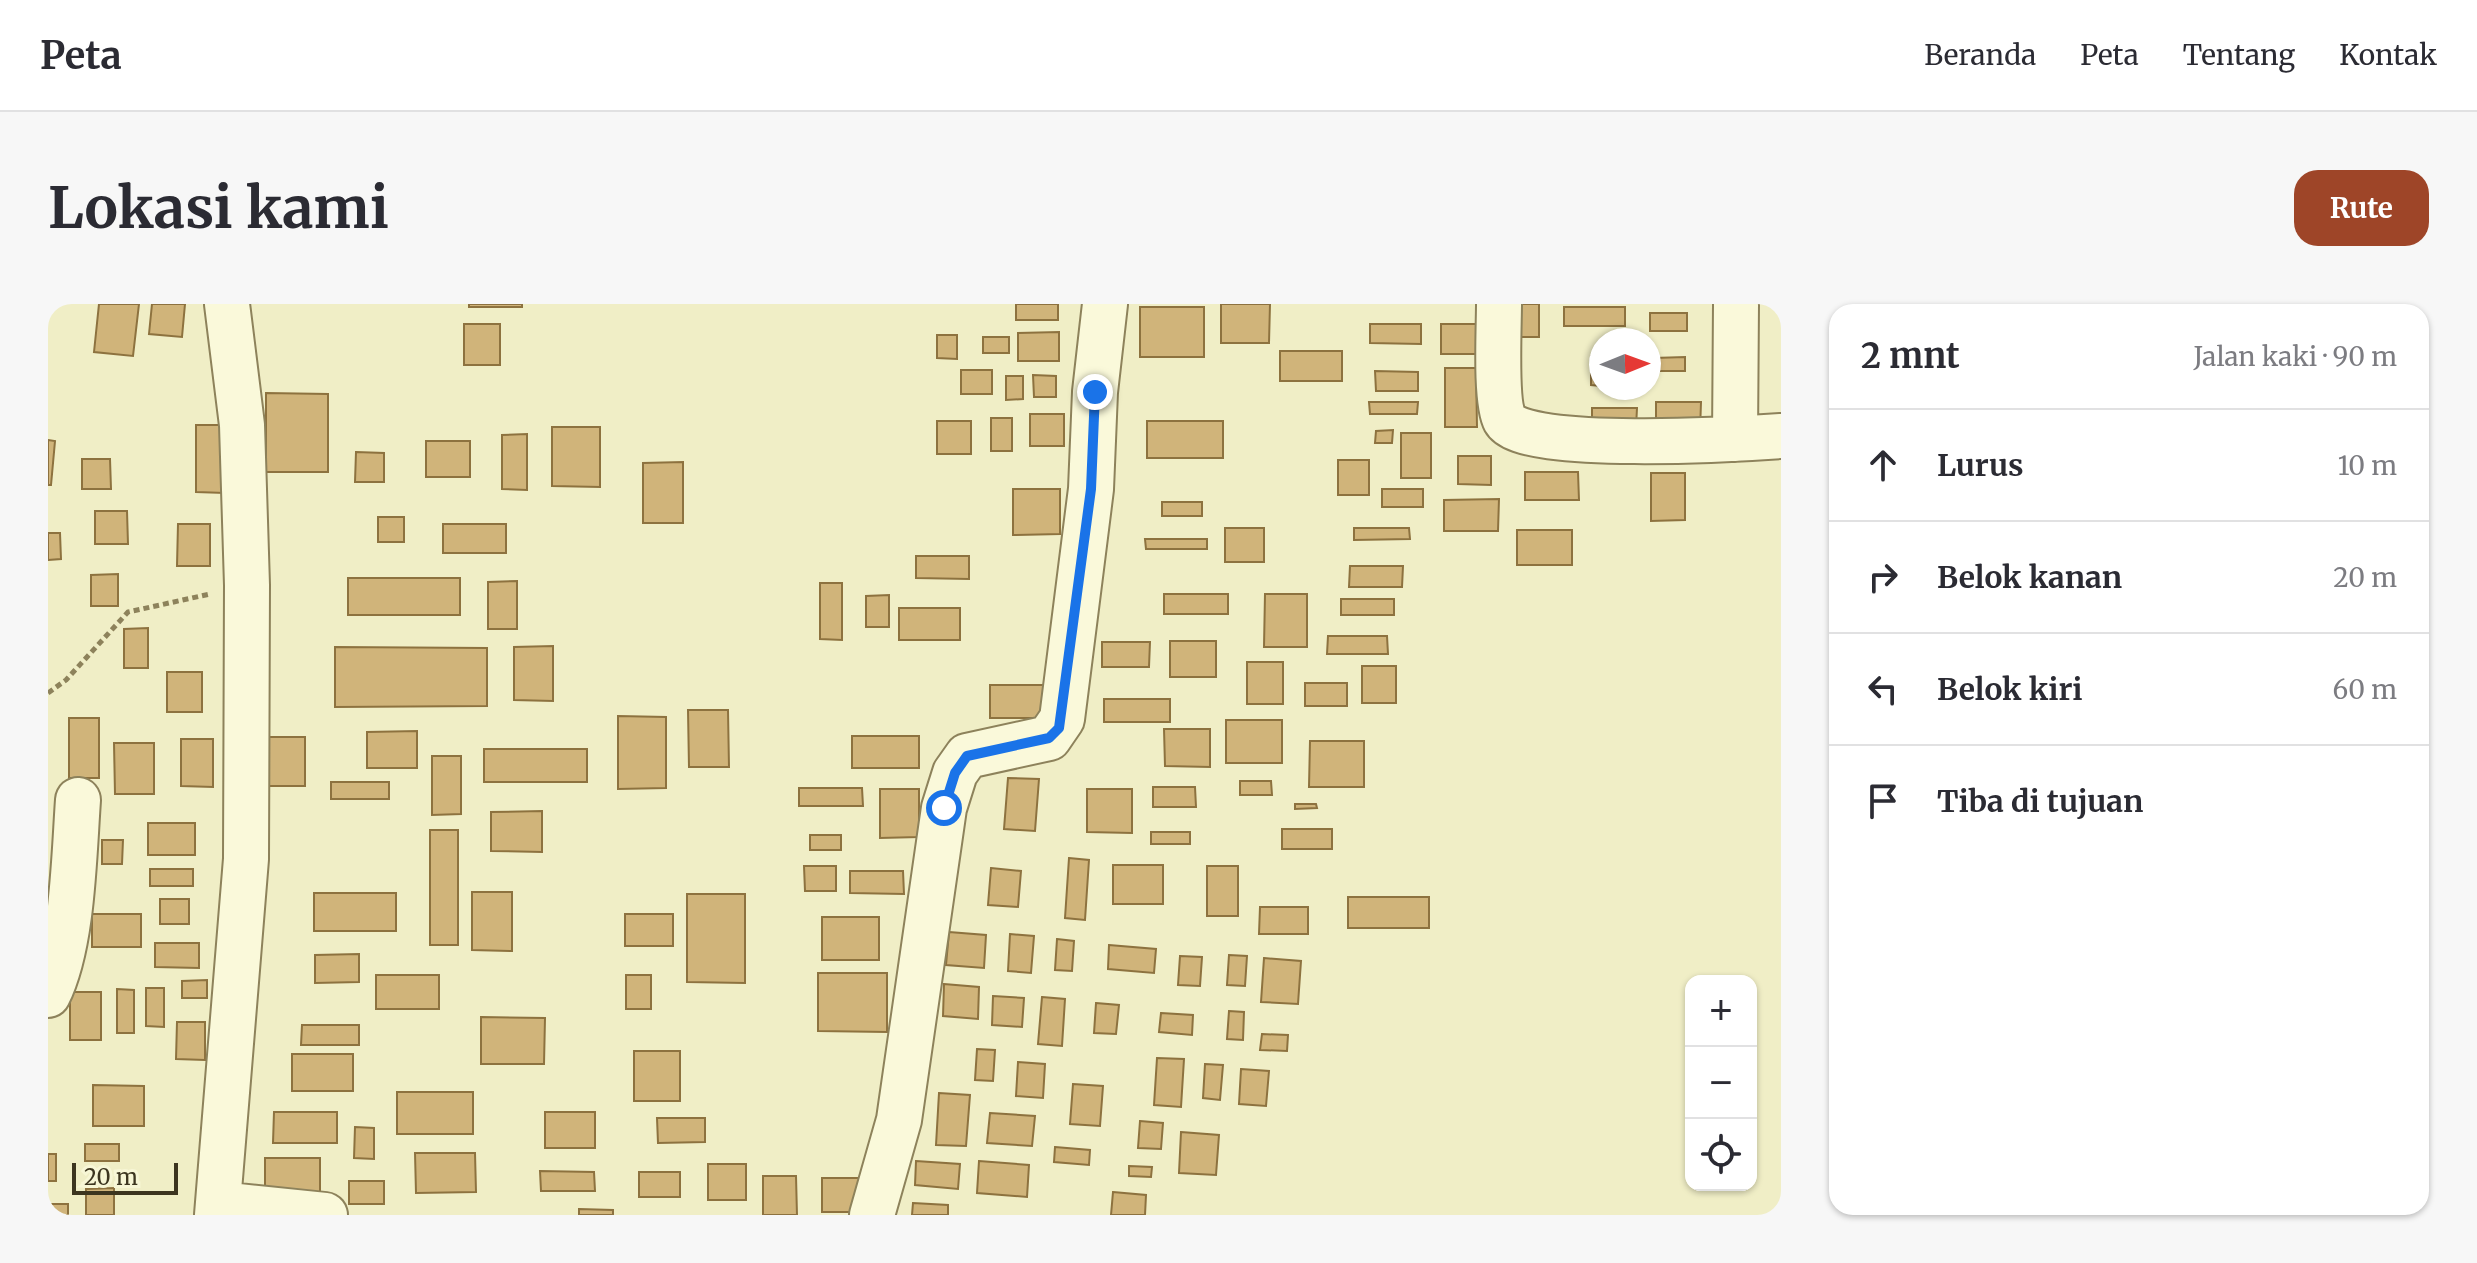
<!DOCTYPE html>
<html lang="id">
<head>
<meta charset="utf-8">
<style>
  :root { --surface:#fff; --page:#f7f7f7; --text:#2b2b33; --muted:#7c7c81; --line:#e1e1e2; --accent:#9e4528 }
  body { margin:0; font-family:Merriweather,serif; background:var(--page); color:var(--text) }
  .controls { position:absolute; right:24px; bottom:24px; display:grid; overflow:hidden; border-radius:16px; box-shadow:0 2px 6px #0004 }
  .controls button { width:72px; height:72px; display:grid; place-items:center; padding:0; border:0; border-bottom:2px solid var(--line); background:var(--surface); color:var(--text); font:40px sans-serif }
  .compass { position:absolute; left:1541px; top:24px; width:72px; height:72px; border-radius:50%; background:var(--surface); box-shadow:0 2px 6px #0004; rotate:89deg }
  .scale { position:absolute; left:24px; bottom:20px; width:106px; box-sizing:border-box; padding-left:8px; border:4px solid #3c351f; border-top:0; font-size:22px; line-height:28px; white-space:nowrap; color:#3c351f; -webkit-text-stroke:6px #f7f6d6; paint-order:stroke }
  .stop { position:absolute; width:24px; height:24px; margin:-18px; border:6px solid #1a73e8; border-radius:50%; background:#fff }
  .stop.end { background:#1a73e8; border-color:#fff; box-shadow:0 2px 8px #0008 }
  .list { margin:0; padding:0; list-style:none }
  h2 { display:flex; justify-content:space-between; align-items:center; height:104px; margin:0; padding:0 32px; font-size:34px }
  h2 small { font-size:26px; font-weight:400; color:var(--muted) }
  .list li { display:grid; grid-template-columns:52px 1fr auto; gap:24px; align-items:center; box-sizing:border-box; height:112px; padding:0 32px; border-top:2px solid var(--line) }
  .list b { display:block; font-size:30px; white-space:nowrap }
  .list em { font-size:26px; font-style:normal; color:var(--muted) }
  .icon { flex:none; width:44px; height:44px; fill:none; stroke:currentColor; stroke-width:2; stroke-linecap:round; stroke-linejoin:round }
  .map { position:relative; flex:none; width:1733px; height:911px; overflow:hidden; border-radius:24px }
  header { display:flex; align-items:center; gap:48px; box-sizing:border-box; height:112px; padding:0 40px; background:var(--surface); border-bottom:2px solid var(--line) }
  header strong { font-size:38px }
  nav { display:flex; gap:44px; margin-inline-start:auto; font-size:28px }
  .intro { display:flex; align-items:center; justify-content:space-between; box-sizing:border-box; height:192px; padding:0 48px }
  h1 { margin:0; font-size:56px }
  .button { padding:20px 36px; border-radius:24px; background:var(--accent); color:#fff; font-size:28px; font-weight:700 }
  main { display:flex; gap:48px; padding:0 48px }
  aside { flex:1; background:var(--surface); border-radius:24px; box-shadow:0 2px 6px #0004 }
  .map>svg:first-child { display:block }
  .building { fill:#d0b47a; stroke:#8d723f; stroke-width:2 }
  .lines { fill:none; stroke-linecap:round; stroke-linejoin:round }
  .minor-casing { stroke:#8d825b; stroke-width:48 }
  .path { stroke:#8d825b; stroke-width:5; stroke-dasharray:6 4; stroke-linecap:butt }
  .minor { stroke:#faf9da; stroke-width:44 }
  .route { stroke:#1a73e8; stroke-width:10 }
</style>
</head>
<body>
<header>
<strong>Peta</strong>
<nav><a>Beranda</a><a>Peta</a><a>Tentang</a><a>Kontak</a></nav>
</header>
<div class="intro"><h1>Lokasi kami</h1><a class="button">Rute</a></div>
<main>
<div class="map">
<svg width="1733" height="911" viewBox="0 0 1733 911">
  <rect width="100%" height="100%" fill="#f0eec6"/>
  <path class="building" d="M51,0h40l-6,52 -39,-4z
    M104,0h33l-3,33 -33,-3z
    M421,0h53v3h-53z
    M968,0h42v16h-42z
    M1173,0h49l-1,39h-48z
    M1460,0h31v33h-31z
    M1092,3h64v50h-64z
    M1516,3h61v19h-61z
    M1602,9h37v18h-37z
    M416,20h36v41h-36z
    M1322,20h51v20l-51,-1z
    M1393,20h39v30h-39z
    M1011,28v29h-41v-28z
    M889,31h20v24l-20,-1z
    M935,33h26v16h-26z
    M1232,47h62v30h-62z
    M1543,52h10v30l-10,-1z
    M1637,53v14h-30l-1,-13z
    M1397,64h31l1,59h-32z
    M913,66h31v24h-31z
    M1327,67l43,1v19h-42z
    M985,71l23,1v21h-22z
    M958,72h17v23l-17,1z
    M218,89l62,1v78h-62z
    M1321,98h49l-1,12h-47z
    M1608,98h45l-1,30h-44z
    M1544,104h45l-1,20 -44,1z
    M982,110h34v32h-34z
    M943,114h21v33h-21z
    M889,117h34v33h-34z
    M1099,117h76v37h-76z
    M148,121h29v68l-29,-1z
    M504,123h48v60l-48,-1z
    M1345,126l-1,13h-17l1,-12z
    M1353,129h30v45h-30z
    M479,130v56l-25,-1v-54z
    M0,136l7,1 -4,44h-3z
    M378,137h44v36h-44z
    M308,148l28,1v29h-29z
    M1410,152h33v29l-33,-1z
    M34,155h28l1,30h-29z
    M1290,156h31v35h-31z
    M635,158v61h-40v-60z
    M1477,168h53l1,28h-54z
    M1603,169h34v47l-34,1z
    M965,185h47v45l-47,1z
    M1334,185h41v18h-41z
    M1451,195l-1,32h-54v-31z
    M1114,198h40v14h-40z
    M47,207h32l1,33h-33z
    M330,213h26v25h-26z
    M130,220h32v42h-33z
    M395,220h63v29h-63z
    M1177,224h39v34h-39z
    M1306,224h55l1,11 -56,1z
    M1469,226h55v35h-55z
    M0,229h12l1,26 -13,1z
    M1097,235h62v10h-61z
    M868,252h53v23l-53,-1z
    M1302,262h53l-1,21h-53z
    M70,270v32h-27v-31z
    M300,274h112v37h-112z
    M469,277v48h-29v-47z
    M772,279h22v57l-22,-1z
    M1116,290h64v20h-64z
    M1217,290h42v53h-43z
    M841,291v32h-23v-31z
    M1293,295h53v16h-53z
    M851,304h61v32h-61z
    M100,324v40h-24v-39z
    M1280,332h59l1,18h-61z
    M1122,337h46v36h-46z
    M1054,338h48l-1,25h-47z
    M505,342v55l-39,-1v-53z
    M287,343l152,1v58l-152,1z
    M1199,358h36v42h-36z
    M1314,362h34v37h-34z
    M119,368h35v40h-35z
    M1257,379h42v23h-42z
    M942,381h56v33h-56z
    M1056,395h66v23h-66z
    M640,406h40l1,57h-40z
    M570,412l48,1v71l-48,1z
    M21,414h30v60h-30z
    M1178,416h56v43h-56z
    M1116,425h46v38l-45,-1z
    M369,427v37h-50v-36z
    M804,432h67v32h-67z
    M214,433h43v49h-43z
    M133,435h32v48l-32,-1z
    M1262,437h54v46h-55z
    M66,439h40v51h-39z
    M436,445h103v33h-103z
    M384,452h29v58l-29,1z
    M960,474l31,1 -4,52 -31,-2z
    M1192,477h31l1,14h-32z
    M283,478h58v17h-58z
    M1105,483h42l1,20h-43z
    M751,484h63l1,18h-64z
    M832,485h39v48l-39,1z
    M1039,485h45v44l-45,-1z
    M1247,500h21l1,4 -22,1z
    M494,507v41l-51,-1v-39z
    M100,519h47v32h-47z
    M1234,525h50v20h-50z
    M382,526h28v115h-28z
    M1103,528h39v12h-39z
    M762,531h31v15h-31z
    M54,536h21l-1,24h-20z
    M1021,554l20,2 -4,60 -20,-2z
    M1065,561h50v39h-50z
    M756,562h32v25h-31z
    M1159,562h31v50h-31z
    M943,564l30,3 -3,36 -30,-2z
    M102,565h43v17h-43z
    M802,567h53l1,23 -54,-1z
    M424,588h40v59l-40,-1z
    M266,589h82v38h-82z
    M639,590h58v89l-58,-1z
    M1300,593h81v31h-81z
    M112,595h29v25h-29z
    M1212,603h48v27h-49z
    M44,610h49v33h-49z
    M577,610h48v32h-48z
    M774,613h57v43h-57z
    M901,628l37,3 -2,33 -38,-3z
    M962,630l24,2 -3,37 -23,-2z
    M1009,635l17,2 -2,30 -17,-1z
    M107,639h44v25l-44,-1z
    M1061,641l47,4 -2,24 -46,-4z
    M311,650v28l-44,1v-28z
    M1181,651l18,1 -2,30 -18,-1z
    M1132,652l22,1 -2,29 -22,-1z
    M1216,654l37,3 -3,43 -37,-2z
    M770,669h69v59l-69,-1z
    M328,671h63v34h-63z
    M578,671h25v34h-25z
    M159,676v18h-25v-17z
    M896,680l35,3 -1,32 -35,-3z
    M98,684h18v39l-18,-1z
    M69,685l17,1v43h-17z
    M22,688h31v48h-31z
    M945,692l31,2 -2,29 -30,-2z
    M994,693l23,2 -3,47 -24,-2z
    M1048,699l23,2 -3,29 -22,-1z
    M1181,707l15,1 -1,28 -16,-1z
    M1113,709l32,2 -1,20 -33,-3z
    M433,713l64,1 -1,46h-63z
    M129,718h28v38l-29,-1z
    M254,721h57v20h-58z
    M1214,730l26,1 -1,16 -27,-1z
    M929,745l18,1 -2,31 -18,-1z
    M586,747h46v50h-46z
    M244,750h61v37h-61z
    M1109,754l27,1 -3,48 -27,-2z
    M970,758l27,2 -2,34 -27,-2z
    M1157,760l18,1 -3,35 -17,-2z
    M1193,765l28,2 -3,35 -27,-2z
    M1025,780l30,2 -3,40 -30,-2z
    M45,781l51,1v40h-51z
    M349,788h76v42h-76z
    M891,789l31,2 -4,51 -30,-1z
    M226,808h63v31h-64z
    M497,808h50v36h-50z
    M942,809l45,3 -3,30 -45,-3z
    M609,814h48v24l-47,1z
    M1092,817l23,2 -2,26 -23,-1z
    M307,823l19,1v31l-20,-1z
    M1133,828l38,3 -3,40 -37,-2z
    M37,840h34v17h-34z
    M1007,843l35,3 -1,15 -35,-3z
    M367,849h60l1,39 -60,1z
    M0,850h8v27h-8z
    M217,854h55v42h-55z
    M868,857l44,3 -2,25 -43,-4z
    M931,857l50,4 -2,32 -50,-4z
    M660,860h38v36h-38z
    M1081,862l23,1 -1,10 -22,-1z
    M492,867l54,1 1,19h-54z
    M591,868h41v25h-41z
    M715,872h33l1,39h-34z
    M774,874h45v34h-45z
    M301,877h35v23h-35z
    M66,884v27h-28v-26z
    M1065,888l33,3 -1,20h-34z
    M865,899l35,2v10h-36z
    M0,900h20v11h-20z
    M531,905l34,1v5h-34z"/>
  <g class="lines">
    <defs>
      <path id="minor" d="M1451,0c0,24 -4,98 6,116 18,32 235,19 276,16
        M1687,135l1,-135
        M0,691c25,-50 26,-139 30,-195
        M171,900l106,11
        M169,911l29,-356 1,-274 -5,-160 -15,-121
        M824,911l27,-95 45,-312 11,-35 12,-17 82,-18 13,-19 29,-230 4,-97 10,-88"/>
    </defs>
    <use href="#minor" class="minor-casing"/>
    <path class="path" d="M0,389l18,-13 62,-68 82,-18"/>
    <use href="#minor" class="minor"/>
  </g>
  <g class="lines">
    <path class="route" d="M896,504l11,-35 12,-17 82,-18 10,-10 32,-239 4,-97"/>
  </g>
</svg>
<div class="controls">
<button>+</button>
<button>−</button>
<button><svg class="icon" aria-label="locate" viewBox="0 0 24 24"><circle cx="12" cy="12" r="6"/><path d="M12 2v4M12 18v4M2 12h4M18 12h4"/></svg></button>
</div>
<svg class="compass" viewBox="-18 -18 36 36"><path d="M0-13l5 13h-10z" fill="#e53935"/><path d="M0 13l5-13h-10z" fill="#7c7c81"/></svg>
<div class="scale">20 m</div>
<div class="stop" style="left:896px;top:504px"></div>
<div class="stop end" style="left:1047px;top:88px"></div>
</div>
<aside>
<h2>2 mnt<small>Jalan kaki · 90 m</small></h2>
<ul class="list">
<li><svg class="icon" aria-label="ahead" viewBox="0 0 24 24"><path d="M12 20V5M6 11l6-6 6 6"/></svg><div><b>Lurus</b></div><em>10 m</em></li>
<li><svg class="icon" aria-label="right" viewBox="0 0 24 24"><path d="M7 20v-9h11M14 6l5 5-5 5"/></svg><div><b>Belok kanan</b></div><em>20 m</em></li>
<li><svg class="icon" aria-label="left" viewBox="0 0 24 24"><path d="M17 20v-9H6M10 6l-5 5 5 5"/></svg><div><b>Belok kiri</b></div><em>60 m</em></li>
<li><svg class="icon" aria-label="arrive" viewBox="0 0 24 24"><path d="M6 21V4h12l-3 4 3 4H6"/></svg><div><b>Tiba di tujuan</b></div></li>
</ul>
</aside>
</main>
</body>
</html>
